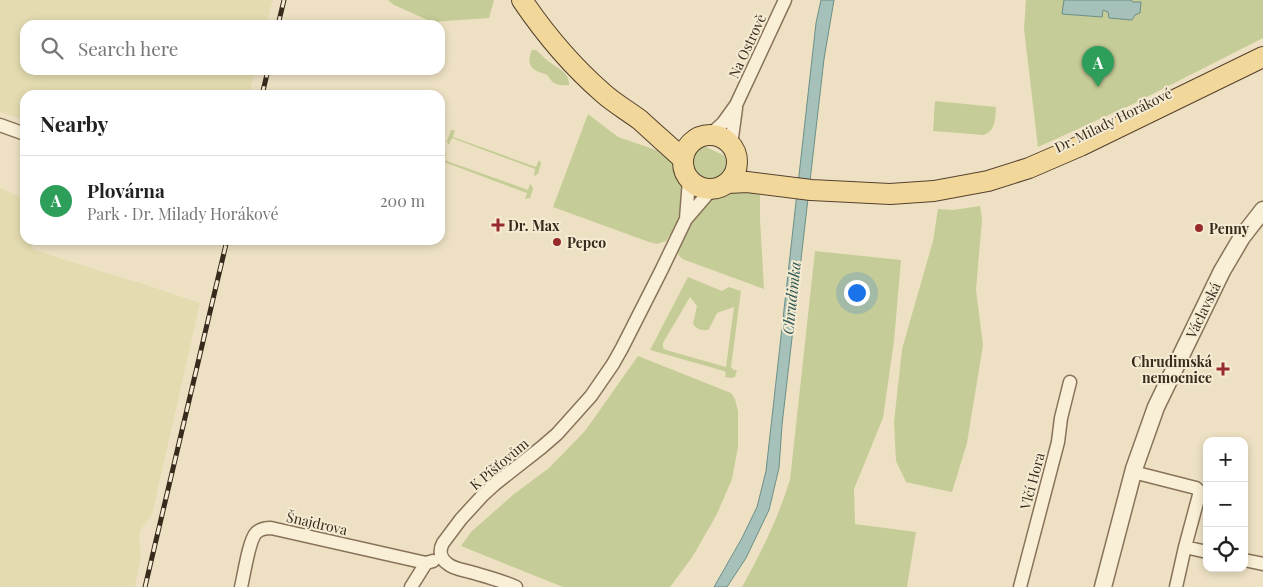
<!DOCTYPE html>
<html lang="en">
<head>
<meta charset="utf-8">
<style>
  :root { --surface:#fff; --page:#f6f6f6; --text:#222; --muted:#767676; --line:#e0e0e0; --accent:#972a2a }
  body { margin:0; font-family:"Playfair Display",serif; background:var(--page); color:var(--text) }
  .controls { position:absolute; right:15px; bottom:15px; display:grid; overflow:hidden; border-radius:10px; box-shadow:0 2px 8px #0003 }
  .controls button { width:45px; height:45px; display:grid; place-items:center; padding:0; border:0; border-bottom:1px solid var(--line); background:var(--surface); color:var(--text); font:25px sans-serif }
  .you { position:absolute; left:856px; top:292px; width:18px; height:18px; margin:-12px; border:4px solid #fff; border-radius:50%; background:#1a73e8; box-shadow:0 0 0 8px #1a73e833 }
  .badge { display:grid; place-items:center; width:32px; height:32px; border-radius:50%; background:var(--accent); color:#fff; font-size:16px; font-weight:700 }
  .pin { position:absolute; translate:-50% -41px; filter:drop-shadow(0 1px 2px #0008) }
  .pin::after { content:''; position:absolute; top:26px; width:18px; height:15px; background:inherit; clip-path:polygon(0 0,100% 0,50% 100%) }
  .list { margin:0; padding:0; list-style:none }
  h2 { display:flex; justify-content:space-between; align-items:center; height:65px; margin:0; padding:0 20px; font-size:21px }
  h2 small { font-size:16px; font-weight:400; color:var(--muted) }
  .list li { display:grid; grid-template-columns:32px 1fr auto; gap:15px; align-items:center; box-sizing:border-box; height:90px; padding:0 20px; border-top:1px solid var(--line) }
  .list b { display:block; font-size:19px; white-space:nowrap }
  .list p { margin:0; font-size:16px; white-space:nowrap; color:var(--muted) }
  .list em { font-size:16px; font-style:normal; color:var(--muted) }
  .icon { flex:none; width:28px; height:28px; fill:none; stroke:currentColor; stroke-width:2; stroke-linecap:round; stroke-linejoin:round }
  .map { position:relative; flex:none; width:1263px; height:587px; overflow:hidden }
  .search { position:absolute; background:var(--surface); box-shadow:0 2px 8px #0003; left:20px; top:20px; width:425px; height:55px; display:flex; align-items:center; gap:12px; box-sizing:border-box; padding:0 18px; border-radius:15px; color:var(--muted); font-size:19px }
  .panel { position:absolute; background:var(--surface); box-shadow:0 2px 8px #0003; left:20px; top:90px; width:425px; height:155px; border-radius:15px }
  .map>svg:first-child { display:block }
  .farmland { fill:#e4dcb0 }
  .green { fill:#c5cc97; fill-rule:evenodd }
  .water { fill:#a5c1b9; stroke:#6c8f86 }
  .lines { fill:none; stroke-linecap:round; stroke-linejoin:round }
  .minor-casing { stroke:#88735a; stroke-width:15 }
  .tertiary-casing { stroke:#88735a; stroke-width:19 }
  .primary-casing { stroke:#56412e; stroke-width:22 }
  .minor { stroke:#f9efd6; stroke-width:12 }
  .tertiary { stroke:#f9efd6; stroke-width:16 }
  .primary { stroke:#f1d79a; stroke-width:20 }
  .rail-casing { stroke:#382b1e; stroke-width:5 }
  .rail { stroke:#f5ebd2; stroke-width:3; stroke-dasharray:9; stroke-linecap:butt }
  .poi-dot { fill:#972a2a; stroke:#f5ebd2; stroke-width:2 }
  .labels { text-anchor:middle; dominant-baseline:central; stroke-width:4; stroke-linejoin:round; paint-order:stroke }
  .street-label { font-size:14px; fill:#382b1e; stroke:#f5ebd2 }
  .poi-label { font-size:14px; font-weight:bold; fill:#382b1e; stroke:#f5ebd2; text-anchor:start }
  .water-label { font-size:15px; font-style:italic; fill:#2d5855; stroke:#f5ebd2 }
</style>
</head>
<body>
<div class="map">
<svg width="1263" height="587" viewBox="0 0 1263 587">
  <rect width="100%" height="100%" fill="#eee1c3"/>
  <path class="farmland" d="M0,0h273l-7,25h-241v45h230l-6,25h-224v25l-25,-8z
    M0,188l25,11v41h9l-2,7 2,3 98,31 6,1 62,21 -48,212 -11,14 -2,8 2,19 -6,31h-135z"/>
  <path class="green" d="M388,0h106l-5,18 -57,4 -38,-17z
    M1026,0h237v38l-130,66 -95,43 -14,-118z
    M532,50h4c4,3 8,8 12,11 9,7 22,11 21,24 -7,1 -15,0 -19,-6 -1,-1 -1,-2 -2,-3 -2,-3 -8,-3 -11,-5 -9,-4 -9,-13 -5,-21z
    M935,101l61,6c-1,12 0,23 -12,28l-51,-4z
    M588,114l30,23 44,15 15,11 4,14 2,15 -3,19 -4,14 -6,10 -4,6 -9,3 -8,-2 -96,-35z
    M451,130h4l-2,7 83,30 3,-7 2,3 -3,11 -4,2 1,-7 -83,-31 -3,6h-1l-1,-3z
    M704,146l21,10c2,6 2,13 -4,19 -18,18 -44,-16 -17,-29z
    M445,153l1,1 -2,6 84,30 2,-6 2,2 1,3 -3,9 -5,1 2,-6 -83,-31 -4,6v-8l3,-6z
    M760,188v31l4,70 -79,-29c-7,-3 -8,-6 -6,-14 12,-24 20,-51 49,-57 10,-2 22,0 32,-1z
    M980,206l2,13 -6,71 7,55 -16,98 -15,49 -24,-5 -22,-5 -10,-21 -2,-39 8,-73 31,-108 5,-32 15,1z
    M815,251l86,9 -7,81 -11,77 -29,71 1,35 61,8 -9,55h-165c19,-34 36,-69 48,-107z
    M688,277l34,14 7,-4 12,4 -10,76 3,3h3l-2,7 -4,1 -6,-1 1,-4 -2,-2 -74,-21zM690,297l7,9 -4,18c3,5 11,8 16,5l8,-16 17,-6 -8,60 -60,-17 -3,-2v-5z
    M638,356l93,37 4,6 3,12v36l-6,32 -15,35 -24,42 -23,31h-107l-102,-41 10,-14 43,-38 35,-26 36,-37z"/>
  <path class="water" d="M821,0h13l-10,59 -42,366 -3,43 -10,42 -23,48 -19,29h-13l28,-49 15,-31 9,-36 50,-448z
    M1064,0h67l2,2h8l-1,11 -5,2 -3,5 -23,-2 -1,-6 -5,-2 -1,7 -40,-3z"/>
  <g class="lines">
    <defs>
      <path id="minor" d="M0,125l25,9
        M710,135l13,-12 13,-18 49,-105
        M731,145l5,-37
        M686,219l3,-39
        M1133,472l63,16 3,3v4l-14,52 -9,40
        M1185,547l22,5
        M1244,560l19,4
        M241,587c3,-12 8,-47 15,-54 4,-4 10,-5 15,-5l155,35
        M411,587l15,-24 7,-2
        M516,587c-13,-6 -28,-10 -42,-14 -8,-3 -19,-3 -26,-9 -8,-5 -9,-14 -5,-21l18,-24 22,-24 12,-11 47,-37 15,-13 34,-38 22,-32 9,-16 39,-77 25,-52 25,-29
        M1020,587l38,-145 3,-24 9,-36"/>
      <path id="tertiary" d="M1103,587l31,-118 22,-62 66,-136 20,-34 21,-27"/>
      <path id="primary" d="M522,0c23,34 50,66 81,93 11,10 25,18 37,27 14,13 29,26 43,39
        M683 162a27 27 0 1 1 54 0a27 27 0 1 1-54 0Z
        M728,183l19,-1 64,8 79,4 44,-3 54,-10 41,-13 51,-22 183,-89"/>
    </defs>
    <use href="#minor" class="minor-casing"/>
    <use href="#tertiary" class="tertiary-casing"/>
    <use href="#primary" class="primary-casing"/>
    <use href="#minor" class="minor"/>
    <use href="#tertiary" class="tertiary"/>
    <use href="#primary" class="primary"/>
    <defs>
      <path id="rail" d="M278,25l6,-25
        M262,95l6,-25
        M145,587l82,-347"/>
    </defs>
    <use href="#rail" class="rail-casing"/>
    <use href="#rail" class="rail"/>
  </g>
  <g class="poi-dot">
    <path d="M495.5 217.5h5v5h5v5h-5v5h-5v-5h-5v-5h5z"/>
    <circle cx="1199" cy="228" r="5"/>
    <circle cx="557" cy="242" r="5"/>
    <path d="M1220.5 361.5h5v5h5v5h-5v5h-5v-5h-5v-5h5z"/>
  </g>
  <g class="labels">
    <g class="street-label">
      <text transform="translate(747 46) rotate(-65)">Na Ostrově</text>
      <text transform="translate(1113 120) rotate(-26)">Dr. Milady Horákové</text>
      <text transform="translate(1203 310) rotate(-64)">Václavská</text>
      <text transform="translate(499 464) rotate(-40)">K Píšťovům</text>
      <text transform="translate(1032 481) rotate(-75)">Vlčí Hora</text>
      <text transform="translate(317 523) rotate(13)">Šnajdrova</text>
    </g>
    <g class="poi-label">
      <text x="508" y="225">Dr. Max</text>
      <text x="1209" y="228">Penny</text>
      <text x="567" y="242">Pepco</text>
      <text x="1212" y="361" text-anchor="end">Chrudimská<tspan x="1212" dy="16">nemocnice</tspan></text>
    </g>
    <g class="water-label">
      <text transform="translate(791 298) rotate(-84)">Chrudimka</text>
    </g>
  </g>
</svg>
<div class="controls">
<button>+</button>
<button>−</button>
<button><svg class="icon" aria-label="locate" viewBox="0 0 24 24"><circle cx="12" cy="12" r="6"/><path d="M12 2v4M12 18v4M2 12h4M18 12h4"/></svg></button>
</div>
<div class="you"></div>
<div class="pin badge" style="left:1098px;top:87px;background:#2e9e5b">A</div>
<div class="search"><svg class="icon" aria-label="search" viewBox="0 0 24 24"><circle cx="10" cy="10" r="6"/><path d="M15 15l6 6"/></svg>Search here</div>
<section class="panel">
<h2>Nearby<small></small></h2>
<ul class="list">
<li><span class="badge" style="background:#2e9e5b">A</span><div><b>Plovárna</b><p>Park · Dr. Milady Horákové</p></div><em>200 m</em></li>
</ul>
</section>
</div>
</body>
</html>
